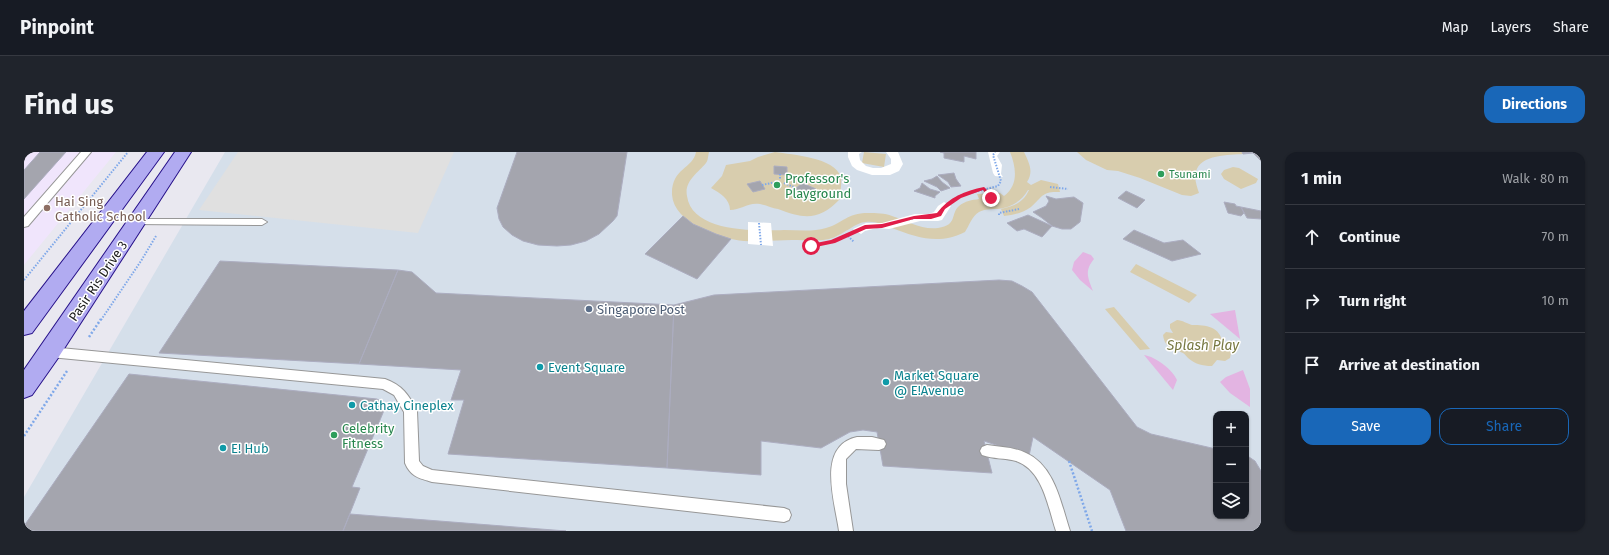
<!DOCTYPE html>
<html lang="en">
<head>
<meta charset="utf-8">
<style>
  :root { --surface:#171b24; --page:#20242c; --text:#f1f3f6; --muted:#9ea1a6; --line:#363941; --accent:#1967b8 }
  body { margin:0; font-family:"Fira Sans",sans-serif; background:var(--page); color:var(--text) }
  .controls { position:absolute; right:12px; bottom:12px; display:grid; overflow:hidden; border-radius:8px; box-shadow:0 1px 3px #0004 }
  .controls button { width:36px; height:36px; display:grid; place-items:center; padding:0; border:0; border-bottom:1px solid var(--line); background:var(--surface); color:var(--text); font:20px sans-serif }
  .stop { position:absolute; width:12px; height:12px; margin:-9px; border:3px solid #e11d48; border-radius:50%; background:#fff }
  .stop.end { background:#e11d48; border-color:#fff; box-shadow:0 1px 4px #0008 }
  .list { margin:0; padding:0; list-style:none }
  h2 { display:flex; justify-content:space-between; align-items:center; height:52px; margin:0; padding:0 16px; font-size:17px }
  h2 small { font-size:13px; font-weight:400; color:var(--muted) }
  .list li { display:grid; grid-template-columns:26px 1fr auto; gap:12px; align-items:center; box-sizing:border-box; height:64px; padding:0 16px; border-top:1px solid var(--line) }
  .list b { display:block; font-size:15px; white-space:nowrap }
  .list em { font-size:13px; font-style:normal; color:var(--muted) }
  .actions { display:flex; gap:8px; padding:12px 16px }
  .actions a { flex:1; padding:9px 0; border:1px solid var(--accent); border-radius:12px; text-align:center; font-size:14px; color:var(--accent) }
  .actions .main { background:var(--accent); color:#fff }
  .icon { flex:none; width:22px; height:22px; fill:none; stroke:currentColor; stroke-width:2; stroke-linecap:round; stroke-linejoin:round }
  .map { position:relative; flex:none; width:1237px; height:379px; overflow:hidden; border-radius:12px }
  header { display:flex; align-items:center; gap:24px; box-sizing:border-box; height:56px; padding:0 20px; background:var(--surface); border-bottom:1px solid var(--line) }
  header strong { font-size:19px }
  nav { display:flex; gap:22px; margin-inline-start:auto; font-size:14px }
  .intro { display:flex; align-items:center; justify-content:space-between; box-sizing:border-box; height:96px; padding:0 24px }
  h1 { margin:0; font-size:28px }
  .button { padding:10px 18px; border-radius:12px; background:var(--accent); color:#fff; font-size:14px; font-weight:700 }
  main { display:flex; gap:24px; padding:0 24px }
  aside { flex:1; background:var(--surface); border-radius:12px; box-shadow:0 1px 3px #0004 }
  .map>svg:first-child { display:block }
  .commercial { fill:#d5dfea; fill-rule:evenodd }
  .education { fill:#f0e5fc }
  .grass { fill:#e3b4e2 }
  .parking { fill:#e0e0e0 }
  .water { fill:#d8cdae }
  .pier { fill:#fff }
  .building { fill:#a4a5ae; stroke:#acadc0 }
  .lines { fill:none; stroke-linecap:round; stroke-linejoin:round }
  .lane-casing { stroke:#979797; stroke-width:2 }
  .primary-casing { stroke:#28128a; stroke-width:2 }
  .path-far1 { stroke:#7fa8e9; stroke-width:2; stroke-dasharray:1.5 1.5; stroke-linecap:butt }
  .path { stroke:#7fa8e9; stroke-width:2.5; stroke-dasharray:2 2; stroke-linecap:butt }
  .lane { fill:#fff; fill-rule:evenodd }
  .primary { fill:#b1abf1; fill-rule:evenodd }
  .route { fill:#e11d48 }
  .leisure-dot { fill:#2e9e5b; stroke:#fff; stroke-width:1.5 }
  .education-dot { fill:#8d6e63; stroke:#fff; stroke-width:1.5 }
  .service-dot { fill:#5c6f8a; stroke:#fff; stroke-width:1.5 }
  .culture-dot { fill:#0f9aa8; stroke:#fff; stroke-width:1.5 }
  .labels { text-anchor:middle; dominant-baseline:central; stroke-width:3; stroke-linejoin:round; paint-order:stroke }
  .far-leisure-label { font-size:11px; fill:#27864d; stroke:#fff; text-anchor:start }
  .leisure-label { font-size:13px; fill:#27864d; stroke:#fff; text-anchor:start }
  .education-label { font-size:13px; fill:#785e54; stroke:#fff; text-anchor:start }
  .street-label { font-size:13px; fill:#202020; stroke:#fff }
  .service-label { font-size:13px; fill:#4e5e75; stroke:#fff; text-anchor:start }
  .culture-label { font-size:13px; fill:#0d838f; stroke:#fff; text-anchor:start }
  .water-label { font-size:14px; font-style:italic; fill:#787942; stroke:#fff }
</style>
</head>
<body>
<header>
<strong>Pinpoint</strong>
<nav><a>Map</a><a>Layers</a><a>Share</a></nav>
</header>
<div class="intro"><h1>Find us</h1><a class="button">Directions</a></div>
<main>
<div class="map">
<svg width="1237" height="379" viewBox="0 0 1237 379">
  <rect width="100%" height="100%" fill="#e9e8f0"/>
  <path class="commercial" d="M201,0h1036v379h-1237v-34zM1192,262h30v102h-30z"/>
  <path class="education" d="M0,0h92l-92,113z"/>
  <path class="grass" d="M1059,100l8,3 3,4c-10,12 -6,19 -1,32l-13,-11 -8,-10 2,-8z
    M1211,158l5,29 -30,-25z
    M1120,203c12,2 28,14 33,25l-4,10z
    M1219,218l7,19v18l-20,-14 -10,-11 6,-5z"/>
  <path class="parking" d="M214,0h216l-36,81 -219,-23z"/>
  <path class="water" d="M672,0h13c-1,4 -1,9 -3,11 -8,10 -22,18 -19,33 5,37 70,35 97,34 14,0 29,2 42,-2 18,-5 20,-15 42,-15 8,0 17,0 24,3 15,5 29,14 46,12 20,-3 12,-14 21,-22 6,-5 13,-6 20,-7l-2,-5 23,-1 4,3c15,-11 12,-29 6,-44h14c5,11 10,19 3,30l4,3 10,-5 17,4 2,8c-18,-1 -17,4 -29,15 -8,6 -18,8 -27,9l-3,-7c13,-3 22,-6 28,-19h-1c-7,12 -17,17 -30,19 -7,0 -13,0 -19,3 -7,4 -10,14 -14,20 -26,13 -47,6 -73,-4 -9,-3 -16,-7 -26,-6 -10,0 -24,14 -37,17 -13,3 -24,1 -37,1 -16,0 -32,2 -48,1 -24,-2 -70,-18 -72,-46 -1,-27 21,-26 24,-43z
    M751,0c18,3 59,5 66,25 1,6 -1,16 -1,22 -21,22 -36,20 -62,10 -6,-1 -12,-4 -18,-5 -12,-2 -19,6 -30,6 0,-11 -10,-17 -19,-22l11,-12 4,-11 24,-4 8,-4z
    M840,0l22,2 -2,13 -22,-4z
    M1053,0h165l1,2c-13,1 -43,0 -47,18 -2,7 1,15 3,21l-8,3 -9,-1 -42,-17 -22,-7 -11,-1 -21,-10z
    M1209,15l6,1 19,11 -2,4 -15,6 -17,-10 -3,-5 3,-4z
    M1112,112l61,31 -8,8 -59,-31z
    M1090,155l36,42 -10,1 -35,-41z
    M1153,168c5,0 11,4 15,5 14,0 28,1 31,19l6,4 2,5 -1,5 -5,3 -8,-1 -5,6c-10,0 -17,-2 -24,-8 -2,-2 -3,-4 -5,-5 -10,-5 -18,-4 -20,-18l3,-3 7,1 -3,-5v-4z"/>
  <path class="pier" d="M824,0h14l-3,2 1,6 6,6 7,2h8l10,-4v-5l-5,-7h12l5,12 -4,7 -9,4h-18l-15,-5 -5,-4 -4,-9z
    M964,0h12l-3,4 5,9 -1,9 2,3 -8,-1 -2,-3z
    M920,50l7,4 -9,14 -4,1h-18l-31,8 -12,-1 -12,3 -4,3 -8,-5 13,-6h16l33,-9h14l5,-2 4,-6z
    M724,70l23,1 2,23 -25,-2z"/>
  <path class="building" d="M16,0h26l-42,47v-29z
    M493,0h110l-10,64 -4,5 -14,13 -13,7 -15,4 -14,1 -19,-1 -15,-4 -11,-6 -9,-8 -4,-8 -2,-11z
    M916,0h36v7l-12,-3v6l-20,-4v-5z
    M1218,0h19v9l-8,-8 -10,1z
    M750,14l13,1v8l-13,-1z
    M930,21l2,6 5,7 -10,1 -3,-5 -10,-7z
    M913,24l5,6 8,6 -9,3 -4,-4 -13,-6 8,-2z
    M736,29l5,8 -12,3 -6,-8z
    M778,31l14,6 -8,8 -14,-7z
    M898,31l8,6 10,3 -5,4v2l-21,-7 6,-3z
    M1102,39l19,9 -8,8 -19,-10z
    M1022,44l10,3 18,-2 9,6 -3,19 -9,7h-9l-10,-3 -10,-8 -9,-6 13,-6 3,-5z
    M1200,50l11,2 1,2 5,1 3,6 -3,3 -13,-3z
    M1217,55l20,4v8l-14,-1z
    M1004,63l24,11 -10,11 -18,-8 -7,2 -10,-8z
    M659,64l10,8 23,10 15,5 -34,40 -52,-25z
    M1110,78l30,13 19,-3 18,14 -29,7 -49,-22z
    M196,109l178,9 -39,94 -200,-11z
    M374,118l14,2 24,21 238,12 -7,163 -219,-14 16,-54h-13l10,-30 -102,-6z
    M975,128l13,1 10,5 10,6 105,135 14,7 65,15v67h30v-61l9,6 6,10v60h-135l-16,-41 -77,-53 -4,19 -45,-15 8,32 -109,-7 -6,-34 -14,-2 -13,2 -29,16 -60,-7v34l-94,-7 7,-163 40,-10z
    M105,222l248,25 7,4 1,5 -33,79 8,1 -17,43h-319v-5z
    M326,362l216,17h-223z"/>
  <g class="lines">
    <defs>
      <path id="lane" d="M57,0h10l-63,74 -4,1v-10z
        M113,67h125l5,3 -5,3 -129,-1 -1,-2 1,-2z
        M26,195l335,32c17,6 24,16 32,32l2,50 4,5 9,4 352,38 5,2 2,5 -2,5 -5,2 -352,-40c-13,-4 -21,-5 -27,-19l-1,-51 -10,-17 -11,-6 -333,-32 -4,-2 -2,-3 2,-3z
        M833,285h15l12,3 2,4 -2,4 -5,2 -23,-1 -10,10v25l7,47h-14c-4,-29 -23,-85 18,-94z
        M963,293c13,2 27,2 39,8 29,13 35,51 44,78h-14c-8,-24 -13,-61 -40,-70 -11,-3 -23,-2 -34,-6l-2,-4 2,-4z"/>
      <path id="primary" d="M123,0h17l-132,181 -8,2v-24z
        M151,0h16l-133,206 -26,37 -8,3v-28z"/>
    </defs>
    <use href="#lane" class="lane-casing"/>
    <use href="#primary" class="primary-casing"/>
    <path class="path-far1" d="M756,22v5
      M760,31l12,5
      M738,33l14,-3
      M1026,35l18,2
      M960,36l7,10
      M975,63v-2l20,-4
      M735,71l2,22
      M824,84l6,6
      M787,94l22,-4 32,-15 17,-1 32,-8 17,-1 8,-3 4,-6 16,-12 39,-10 3,-5 -8,-26 2,-3
      M0,128l104,-128
      M77,168l40,-59 15,-25"/>
    <path class="path" d="M65,185l12,-18
      M0,284l43,-65
      M1045,309l23,70"/>
    <use href="#lane" class="lane"/>
    <use href="#primary" class="primary"/>
  </g>
  <path class="route" d="M960,35l9,9v3h-4l-6,-9 -22,8 -16,11 -4,7 -10,3h-17l-32,9 -16,1 -31,14 -24,5 -3,-2 3,-2 20,-4 34,-15 17,-1 32,-8 23,-3c12,-16 28,-22 47,-26z"/>
  <g class="leisure-dot">
    <circle cx="1137" cy="22" r="4"/>
    <circle cx="753" cy="33" r="4"/>
    <circle cx="310" cy="283" r="4"/>
  </g>
  <circle class="education-dot" cx="23" cy="56" r="4"/>
  <circle class="service-dot" cx="565" cy="157" r="4"/>
  <g class="culture-dot">
    <circle cx="516" cy="215" r="4"/>
    <circle cx="862" cy="230" r="4"/>
    <circle cx="328" cy="253" r="4"/>
    <circle cx="199" cy="296" r="4"/>
  </g>
  <g class="labels">
    <g class="far-leisure-label">
      <text x="1145" y="22">Tsunami</text>
    </g>
    <g class="leisure-label">
      <text x="761" y="26">Professor's<tspan x="761" dy="15">Playground</tspan></text>
      <text x="318" y="276">Celebrity<tspan x="318" dy="15">Fitness</tspan></text>
    </g>
    <g class="education-label">
      <text x="31" y="49">Hai Sing<tspan x="31" dy="15">Catholic School</tspan></text>
    </g>
    <g class="street-label">
      <text transform="translate(74 129) rotate(-56)">Pasir Ris Drive 3</text>
    </g>
    <g class="service-label">
      <text x="573" y="157">Singapore Post</text>
    </g>
    <g class="culture-label">
      <text x="524" y="215">Event Square</text>
      <text x="870" y="223">Market Square<tspan x="870" dy="15">@ E!Avenue</tspan></text>
      <text x="336" y="253">Cathay Cineplex</text>
      <text x="207" y="296">E! Hub</text>
    </g>
    <g class="water-label">
      <text x="1179" y="193">Splash Play</text>
    </g>
  </g>
</svg>
<div class="controls">
<button>+</button>
<button>−</button>
<button><svg class="icon" aria-label="layers" viewBox="0 0 24 24"><path d="M12 4l9 5-9 5-9-5zM3 14l9 5 9-5"/></svg></button>
</div>
<div class="stop" style="left:787px;top:94px"></div>
<div class="stop end" style="left:967px;top:46px"></div>
</div>
<aside>
<h2>1 min<small>Walk · 80 m</small></h2>
<ul class="list">
<li><svg class="icon" aria-label="ahead" viewBox="0 0 24 24"><path d="M12 20V5M6 11l6-6 6 6"/></svg><div><b>Continue</b></div><em>70 m</em></li>
<li><svg class="icon" aria-label="right" viewBox="0 0 24 24"><path d="M7 20v-9h11M14 6l5 5-5 5"/></svg><div><b>Turn right</b></div><em>10 m</em></li>
<li><svg class="icon" aria-label="arrive" viewBox="0 0 24 24"><path d="M6 21V4h12l-3 4 3 4H6"/></svg><div><b>Arrive at destination</b></div></li>
</ul>
<div class="actions"><a class="main">Save</a><a>Share</a></div>
</aside>
</main>
</body>
</html>
